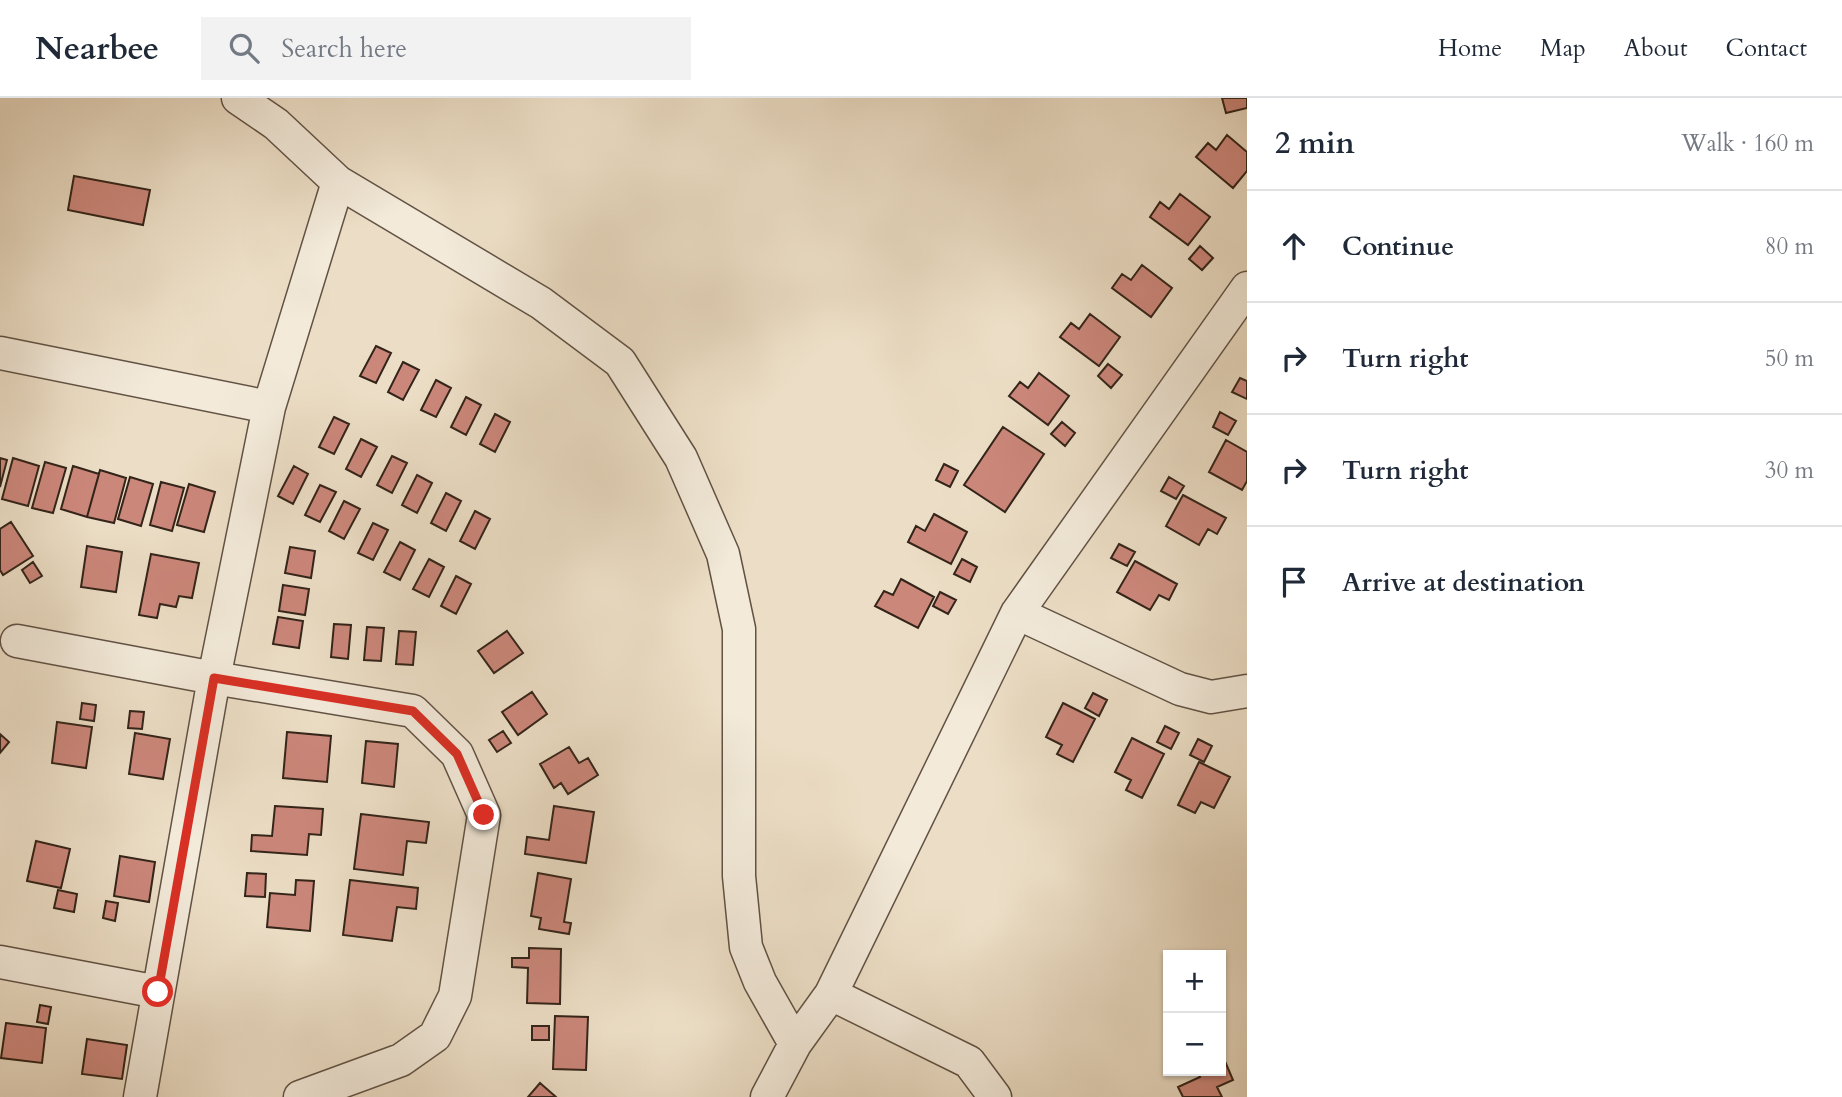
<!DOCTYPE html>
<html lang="en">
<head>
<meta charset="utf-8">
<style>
  :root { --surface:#fff; --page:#f2f2f3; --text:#1f2937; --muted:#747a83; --line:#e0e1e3 }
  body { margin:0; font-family:Cardo,serif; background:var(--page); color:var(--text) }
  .controls { position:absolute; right:21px; bottom:21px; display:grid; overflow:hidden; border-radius:0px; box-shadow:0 2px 5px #0004 }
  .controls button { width:63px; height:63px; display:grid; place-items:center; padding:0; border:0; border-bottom:2px solid var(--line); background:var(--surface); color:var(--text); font:35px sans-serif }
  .stop { position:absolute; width:21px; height:21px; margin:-16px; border:5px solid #d93025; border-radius:50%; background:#fff }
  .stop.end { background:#d93025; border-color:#fff; box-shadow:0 2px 7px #0008 }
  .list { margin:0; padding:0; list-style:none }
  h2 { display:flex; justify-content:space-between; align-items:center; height:91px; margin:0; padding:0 28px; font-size:30px }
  h2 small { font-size:23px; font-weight:400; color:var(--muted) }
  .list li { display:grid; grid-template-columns:46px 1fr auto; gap:21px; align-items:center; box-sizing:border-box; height:112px; padding:0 28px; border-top:2px solid var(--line) }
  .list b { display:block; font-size:26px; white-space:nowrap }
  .list em { font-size:23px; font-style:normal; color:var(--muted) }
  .icon { flex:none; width:38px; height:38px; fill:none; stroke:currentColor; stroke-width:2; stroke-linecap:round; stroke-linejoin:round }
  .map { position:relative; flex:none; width:1247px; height:999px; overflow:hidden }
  header { display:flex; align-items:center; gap:42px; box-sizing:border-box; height:98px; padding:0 35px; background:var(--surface); border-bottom:2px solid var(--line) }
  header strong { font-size:33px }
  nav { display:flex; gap:38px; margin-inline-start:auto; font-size:24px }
  .search { width:490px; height:63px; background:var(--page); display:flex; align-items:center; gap:18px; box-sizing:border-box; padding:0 24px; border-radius:0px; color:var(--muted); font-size:26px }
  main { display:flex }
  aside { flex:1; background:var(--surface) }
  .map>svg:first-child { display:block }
  .building { fill:#cc877b; stroke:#332419; stroke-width:2 }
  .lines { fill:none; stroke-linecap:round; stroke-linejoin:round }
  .minor-casing { stroke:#615244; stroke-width:35 }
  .minor { stroke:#f3eada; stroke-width:32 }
  .route { stroke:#d93025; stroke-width:9 }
</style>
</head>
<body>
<header>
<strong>Nearbee</strong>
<div class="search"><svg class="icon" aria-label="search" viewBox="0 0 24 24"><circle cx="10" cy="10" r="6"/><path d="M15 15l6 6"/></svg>Search here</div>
<nav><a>Home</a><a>Map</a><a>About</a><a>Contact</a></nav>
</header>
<main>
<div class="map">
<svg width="1247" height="999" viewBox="0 0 1247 999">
  <rect width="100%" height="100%" fill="#ecdec6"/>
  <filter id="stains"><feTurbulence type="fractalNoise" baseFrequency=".00286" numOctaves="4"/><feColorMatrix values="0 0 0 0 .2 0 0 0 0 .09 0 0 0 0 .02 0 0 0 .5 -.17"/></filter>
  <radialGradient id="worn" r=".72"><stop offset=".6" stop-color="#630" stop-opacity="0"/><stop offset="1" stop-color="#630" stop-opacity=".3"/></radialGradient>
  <path class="building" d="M1222,0h25v10l-21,5z
    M1227,37l20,17v19l-14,17 -37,-31 12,-14 8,7z
    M74,78l76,14 -7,35 -75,-15z
    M1180,96l30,23 -22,28 -38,-28 10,-15 9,7z
    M1200,148l13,12 -11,12 -13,-11z
    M1142,167l30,23 -21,29 -39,-29 10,-14 9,6z
    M1090,216l30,23 -21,29 -39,-29 11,-14 8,6z
    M376,248l15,7 -15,30 -16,-7z
    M403,264l16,8 -16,30 -15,-8z
    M1108,266l14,11 -11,13 -13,-12z
    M1039,275l30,23 -21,29 -39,-29 11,-14 8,6z
    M1240,280l7,3v18l-15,-7z
    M436,282l15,8 -15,29 -15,-7z
    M466,299l15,8 -15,30 -15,-8z
    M1220,314l16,9 -8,14 -15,-8z
    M495,316l15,8 -15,30 -15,-8z
    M334,319l15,7 -15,30 -15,-7z
    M1062,324l13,11 -10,13 -14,-12z
    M1003,329l41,27 -39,58 -41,-27z
    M361,341l16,8 -16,30 -15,-8z
    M1226,342l21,12v29l-5,9 -33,-18z
    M392,358l15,7 -15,30 -15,-8z
    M0,360l7,2 -7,27z
    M13,360l26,8 -11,40 -26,-7z
    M45,364l21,6 -13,45 -21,-5z
    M944,366l14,7 -8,16 -14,-7z
    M73,368l26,8 -12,43 -26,-8z
    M294,368l14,8 -15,30 -15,-8z
    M100,372l26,8 -12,45 -27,-6z
    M417,377l15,8 -15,30 -15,-8z
    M130,379l23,7 -12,42 -23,-7z
    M1169,379l15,9 -8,13 -15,-8z
    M161,384l23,6 -12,43 -22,-6z
    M189,386l26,8 -11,40 -27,-7z
    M320,387l16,7 -16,30 -15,-7z
    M446,395l15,8 -15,30 -15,-8z
    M1183,397l43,23 -9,16 -9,-5 -9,16 -33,-19z
    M344,403l16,8 -16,30 -15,-8z
    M475,413l15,8 -15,30 -15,-8z
    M934,416l33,18 -16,32 -43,-22 8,-16 9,5z
    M11,424l22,34 -30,19 -3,-5v-41z
    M373,425l15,7 -15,30 -15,-7z
    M400,444l15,8 -15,30 -16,-8z
    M1119,446l16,8 -8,14 -16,-8z
    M87,448l35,6 -6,40 -35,-5z
    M290,449l25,4 -4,27 -26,-5z
    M151,456l48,9 -7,35 -13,-2 -3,11 -16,-3 -3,14 -18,-3z
    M429,461l15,8 -15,30 -16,-8z
    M962,461l15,8 -7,15 -16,-8z
    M1135,463l42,23 -8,16 -10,-5 -9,15 -33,-18z
    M33,464l9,14 -12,7 -8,-13z
    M456,478l15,8 -15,30 -15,-8z
    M901,481l33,18 -16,31 -43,-22 9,-15 9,4z
    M283,487l26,4 -4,26 -26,-4z
    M940,494l16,8 -8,14 -15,-8z
    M278,519l25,4 -4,27 -26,-4z
    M334,526l17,1 -3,34 -17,-2z
    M367,529l17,1 -3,33 -17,-1z
    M399,533l17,1 -3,33 -17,-1z
    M507,533l16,22 -29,20 -16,-22z
    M532,594l15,22 -29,21 -16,-23z
    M1093,595l14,7 -8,16 -14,-8z
    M82,605l14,2 -2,16 -14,-2z
    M1063,605l32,16 -22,43 -16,-8 5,-9 -16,-8z
    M130,613l14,1 -2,17 -14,-1z
    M57,624l35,5 -6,41 -34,-5z
    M1165,628l14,7 -8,16 -14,-7z
    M503,633l8,12 -14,9 -8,-12z
    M287,634l44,4 -4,46 -44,-4z
    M135,635l35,6 -7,40 -34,-5z
    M0,636l9,8 -9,11z
    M1132,640l32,16 -22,44 -16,-8 5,-10 -16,-8z
    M1198,641l14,7 -8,16 -14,-7z
    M366,643l32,3 -4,43 -32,-4z
    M569,649l10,16 9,-5 10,17 -30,19 -7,-11 -7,5 -14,-24z
    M1199,664l31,15 -16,31 -13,-6 -6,11 -17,-8z
    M275,708l48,3 -2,26 -12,-1 -2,21 -56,-4 1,-16 20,1z
    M554,708l40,6 -8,51 -61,-9 2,-17 22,3z
    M361,716l68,8 -3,21 -19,-2 -4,34 -49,-6z
    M36,743l34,8 -9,39 -34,-7z
    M120,758l35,6 -6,40 -35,-6z
    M247,775l19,1 -1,23 -20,-1z
    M538,775l33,6 -7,43 7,1 -2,11 -30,-5 2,-11 -10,-2z
    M296,782l18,1 -4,50 -43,-4 3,-34 25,2z
    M350,782l68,8 -2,21 -19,-2 -5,34 -49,-6z
    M58,792l19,4 -3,18 -20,-4z
    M106,803l12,2 -3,18 -12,-3z
    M529,850l32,1 -1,55 -33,-1 1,-35 -16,-1v-9h17z
    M40,907l11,2 -3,17 -11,-2z
    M555,918l33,1 -2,53 -33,-1z
    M6,925l40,5 -4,35 -41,-5z
    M532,928h17v14h-17z
    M87,941l40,6 -5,34 -40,-5z
    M1221,954l12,28 -16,7 5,10h-39l-5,-10 22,-10 -3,-6h24z
    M540,985l16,14h-28z"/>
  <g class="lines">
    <defs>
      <path id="minor" d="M238,0l38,26 62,58 203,121 79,59 61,96 42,96 16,75v247l7,71 14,35 35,62
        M0,255l269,54
        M1017,515l163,76 31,8 36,-6
        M17,543l197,37 199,33 44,43 27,61 -29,181 -20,40 -34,24 -101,37
        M0,864l158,30
        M831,896l138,68 26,35
        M140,999l74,-419 55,-271 69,-225
        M767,999l28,-53 36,-50 186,-381 230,-325"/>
    </defs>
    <use href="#minor" class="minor-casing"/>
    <use href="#minor" class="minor"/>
  </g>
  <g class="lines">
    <path class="route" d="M158,894l56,-314 199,33 44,43 27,61"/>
  </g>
  <rect width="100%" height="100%" filter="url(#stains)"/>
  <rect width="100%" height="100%" fill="url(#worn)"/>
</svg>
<div class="controls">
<button>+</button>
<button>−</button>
</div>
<div class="stop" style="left:158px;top:894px"></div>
<div class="stop end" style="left:484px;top:717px"></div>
</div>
<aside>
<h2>2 min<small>Walk · 160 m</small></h2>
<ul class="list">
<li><svg class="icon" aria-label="ahead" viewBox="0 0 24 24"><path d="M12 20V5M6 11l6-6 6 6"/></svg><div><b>Continue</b></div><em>80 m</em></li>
<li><svg class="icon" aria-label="right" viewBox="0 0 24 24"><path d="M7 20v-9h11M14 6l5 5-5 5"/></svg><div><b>Turn right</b></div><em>50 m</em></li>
<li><svg class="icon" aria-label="right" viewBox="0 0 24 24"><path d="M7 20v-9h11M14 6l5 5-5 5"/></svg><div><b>Turn right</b></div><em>30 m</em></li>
<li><svg class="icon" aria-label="arrive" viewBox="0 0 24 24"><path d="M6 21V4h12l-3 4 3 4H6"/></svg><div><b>Arrive at destination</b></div></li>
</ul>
</aside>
</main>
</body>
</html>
